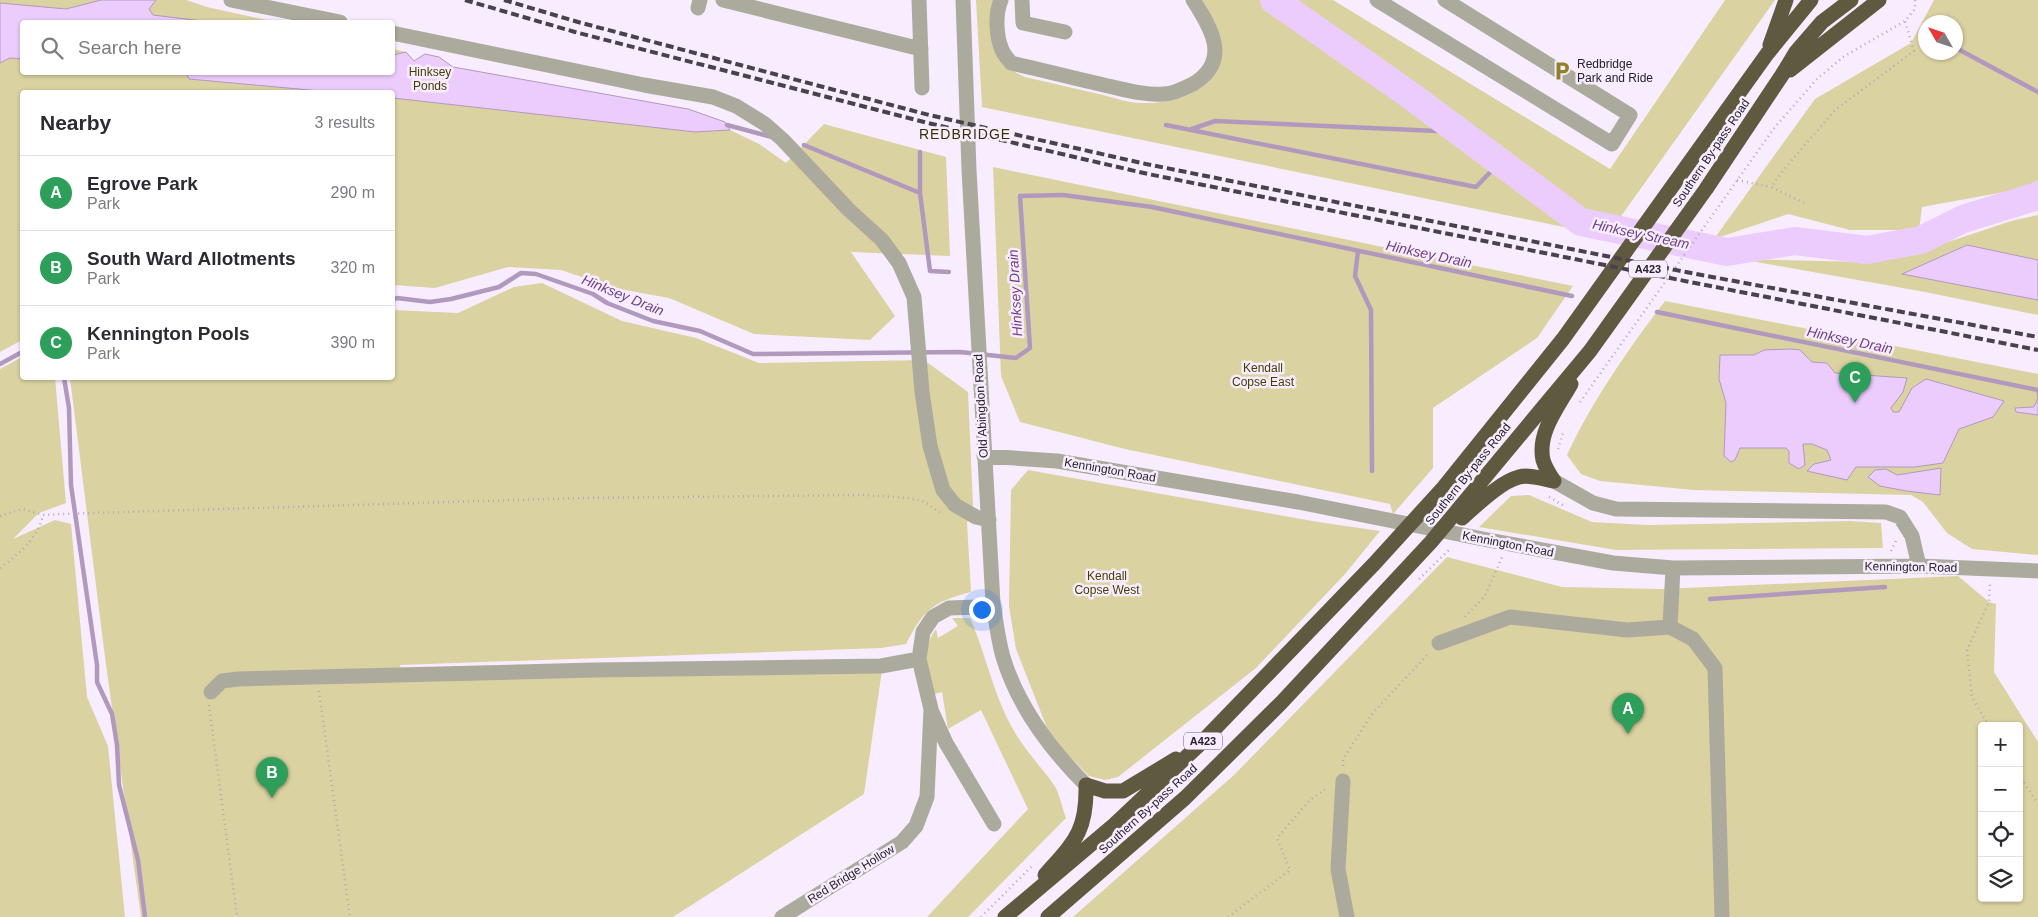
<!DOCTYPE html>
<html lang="en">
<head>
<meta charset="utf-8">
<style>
  :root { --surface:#fff; --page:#f2f2f3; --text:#2b2b33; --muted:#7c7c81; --line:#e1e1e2; --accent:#b45309 }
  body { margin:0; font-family:Helvetica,sans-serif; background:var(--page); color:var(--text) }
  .controls { position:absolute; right:15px; bottom:15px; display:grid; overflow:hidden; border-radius:5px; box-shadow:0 1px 4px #0004 }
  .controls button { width:45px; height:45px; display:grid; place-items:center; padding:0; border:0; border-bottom:1px solid var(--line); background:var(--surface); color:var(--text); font:25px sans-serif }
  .compass { position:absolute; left:1918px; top:15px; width:45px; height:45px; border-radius:50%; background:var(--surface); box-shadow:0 1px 4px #0004; rotate:309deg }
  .you { position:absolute; left:981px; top:609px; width:18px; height:18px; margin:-12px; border:4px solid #fff; border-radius:50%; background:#1a73e8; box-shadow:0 0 0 8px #1a73e833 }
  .badge { display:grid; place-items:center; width:32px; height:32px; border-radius:50%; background:var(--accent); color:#fff; font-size:16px; font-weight:700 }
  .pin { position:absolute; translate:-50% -41px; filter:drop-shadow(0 1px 2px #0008) }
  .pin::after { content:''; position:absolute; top:26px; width:18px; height:15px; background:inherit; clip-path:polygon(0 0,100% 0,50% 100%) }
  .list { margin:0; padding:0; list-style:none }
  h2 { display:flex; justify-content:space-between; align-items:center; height:65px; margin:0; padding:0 20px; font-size:21px }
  h2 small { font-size:16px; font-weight:400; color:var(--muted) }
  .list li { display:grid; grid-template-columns:32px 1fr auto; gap:15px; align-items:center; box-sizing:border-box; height:75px; padding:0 20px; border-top:1px solid var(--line) }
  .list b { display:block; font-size:19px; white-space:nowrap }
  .list p { margin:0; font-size:16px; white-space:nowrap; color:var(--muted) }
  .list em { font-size:16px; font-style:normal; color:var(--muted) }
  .icon { flex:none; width:28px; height:28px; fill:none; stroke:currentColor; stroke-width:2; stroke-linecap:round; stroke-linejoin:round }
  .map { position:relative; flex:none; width:2038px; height:917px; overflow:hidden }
  .search { position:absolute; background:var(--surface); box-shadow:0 1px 4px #0004; left:20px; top:20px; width:375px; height:55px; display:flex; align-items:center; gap:12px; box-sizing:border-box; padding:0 18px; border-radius:5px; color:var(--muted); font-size:19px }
  .panel { position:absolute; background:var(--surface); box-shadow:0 1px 4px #0004; left:20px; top:90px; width:375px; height:290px; border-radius:5px }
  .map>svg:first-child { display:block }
  .green { fill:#dbd2a1; fill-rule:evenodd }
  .water { fill:#ecccfd; stroke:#b199be }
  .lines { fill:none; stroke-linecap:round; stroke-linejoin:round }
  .stream { stroke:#b199be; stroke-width:4.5 }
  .river { stroke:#ecccfd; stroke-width:28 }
  .path { stroke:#b2a9b7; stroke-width:2.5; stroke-dasharray:1 4; stroke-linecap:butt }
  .minor { stroke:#acaa9d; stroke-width:15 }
  .highway { stroke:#5f5a3f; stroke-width:15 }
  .rail { stroke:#49424d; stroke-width:4; stroke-dasharray:8 4; stroke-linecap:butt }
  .labels { text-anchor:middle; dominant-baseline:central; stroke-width:5; stroke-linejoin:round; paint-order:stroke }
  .shield { fill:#f8edfe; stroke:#665e6a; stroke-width:1 }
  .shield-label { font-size:11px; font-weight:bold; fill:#27212b }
  .poi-label { font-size:12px; fill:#27212b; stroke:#f8edfe; text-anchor:start }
  .park-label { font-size:12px; fill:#463d01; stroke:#f8edfe }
  .street-label { font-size:12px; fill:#27212b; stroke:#f8edfe }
  .neighbourhood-label { font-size:14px; letter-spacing:1px; fill:#383005; stroke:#f8edfe }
  .water-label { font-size:14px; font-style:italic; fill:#6f3f86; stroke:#f8edfe }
</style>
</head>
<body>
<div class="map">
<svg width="2038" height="917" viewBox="0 0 2038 917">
  <rect width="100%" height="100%" fill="#f8edfe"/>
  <path class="green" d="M0,0h186l21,7 68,15h-253v50h370l1,-23 13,3 8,9 11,-7 14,3 14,10 235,42 37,13 5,8 29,14 27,19 38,-39 122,33 4,99 -99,-4 44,64 -25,24 -116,-6 -85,-36 -55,-10 -53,-18 -53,-3 -73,21 -42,-3 -1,-193h-370v248l-22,12z
    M976,0h19l14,69 16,8c26,6 52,12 78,18 12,3 26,8 38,8 27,1 62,-7 76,-34 13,-26 -2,-48 -17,-69h133l277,169 115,-169h50l-168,236 -625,-129z
    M1934,0h104v181l-17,8 -99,18 -3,23h-69l-62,-16 -74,25 101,-140 96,-56zM1926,22h30v30h-30z
    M993,167l580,119 -36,52 -104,70v60l-40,46 -3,-10 -265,-55 -105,-27 -19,-46z
    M2038,215v100l-113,-23 -185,-33 124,3 69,-15 78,-26z
    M542,283l80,38 74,17 63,25 165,-3 44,32 5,113 -6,18 4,69c-38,10 -47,17 -65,52l-25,4 -481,17 2,14 480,-9 -18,124 -191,123h-532l-35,-252 -36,-287h322l1,-68 65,3 56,-26z
    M1665,301l373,73v181l-66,-6 -25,-16 -24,-31 -12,-7 -217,-5 -94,-9 -19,-7 -14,-19c25,-54 62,-107 98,-154z
    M22,357v21h33l11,125 -27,10 -26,26 42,-19 16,4 16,173 21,49 17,171h-125v-548z
    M1028,470l290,52 62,9 -35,43 -89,94 -138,109 -13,3 -16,-4 -22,-22 -20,-26 -31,-79 -7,-43 2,-116z
    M1529,495l63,27 56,3 202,-4 31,2 2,25 -267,2 -137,-23 32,-31z
    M1447,557l115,30 100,2 296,-13 31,26 7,2 -2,68 44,70v175h-965l161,-142zM1982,726h37v172h-37z
    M952,618h18c16,36 23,76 43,111 11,21 28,37 41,56 6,9 8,23 12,33l-98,99h-41l101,-108 -47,-99 -33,19 -6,-37 -11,3c-3,-23 -10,-47 5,-66l2,9 20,-12z"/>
  <path class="water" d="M101,0h55l-7,9 4,6 57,7h-188v37l-12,-1 -10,5v-60l66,6z
    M406,52l8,9 11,-7 14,3 14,10 235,42 37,13 5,8 -35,2 -302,-34 -1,-6h-61l-142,-13 -3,-6 206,-1 1,-17z
    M1967,245l71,15v40l-136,-26z
    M1791,349l9,1 12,12 15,1 8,10 72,5 -4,14 -12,16 2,4h6l13,-24 14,-9 78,22 -11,16 -34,12 -16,34 -28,4h-59l-9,13 -40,-9 7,-7 17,-4 -4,-10 -15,-6h-9l2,21 -6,4 -10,-6v-12l-3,-3h-46l-5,12 -4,2 -7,-6 2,-53 -7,-24 1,-24h34l10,-5z
    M2036,389l2,1v25l-22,-3 -1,-4 19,-1 4,-9z
    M1941,468l-1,27 -34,-4 -26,-5 -12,-9 7,-7 11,-1 11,6z"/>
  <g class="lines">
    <path class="stream" d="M1956,48l82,44
      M727,125l45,12
      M1166,125l310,62 24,-25
      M1192,129l23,-8 244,11
      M804,145l116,48 10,78 19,1
      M920,193v-41
      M1358,251l-3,25 16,34 1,161
      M392,300l5,-2 33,4 21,-3 48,-12 22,-14 15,1 57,20 14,9 46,18 47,10 53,23 207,-2 56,6 14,-10 -10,-152 43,-1 89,12 420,89
      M1657,312l381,78
      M0,364l22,-12
      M64,378l5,30 2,77 26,180v17l15,32 5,31 2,40 19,75 7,57
      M1710,599l175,-12"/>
    <path class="river" d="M1274,0l133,93 174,129 146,30 68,-11 72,9 54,-10 42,-21 75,-23"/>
    <path class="path" d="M1737,180l34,7
      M1804,203l-33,-16 15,-20 49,-57 79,-59 -9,-30
      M1580,402l195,-275 42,-48 26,-22 62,-36 10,-12v-9
      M1558,449l6,-19
      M1549,497l17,10
      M0,516l22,-7 21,6
      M1891,551l5,-10
      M0,568c18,-13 38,-30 43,-53l18,-1 520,-16 283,-3 45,3 16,4 17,12
      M1419,579l32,-31
      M1465,617l20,-21 17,-39
      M319,691l31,226
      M209,705l28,212
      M1989,726l-17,-29 -5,-47 22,-48 1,-20
      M1343,766v-7l29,-45 57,-61
      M2019,774l19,30
      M981,917l52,-52
      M1228,917l62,-47 -13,-32 33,-38 17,-12"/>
    <path class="minor" d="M231,0l109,22
      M723,0l198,49
      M919,0l3,88
      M963,0l6,170 24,433c3,18 5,37 10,54 15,50 47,92 83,128
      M1001,0c-6,14 -5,36 1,50 2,5 6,9 9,13 31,7 62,15 93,22 18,4 42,11 60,9 9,0 21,-6 29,-10 38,-23 19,-55 0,-84
      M1022,0l1,23 42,9
      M1377,0l235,144 18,-29 -185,-115
      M698,8l2,-8
      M392,33l252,52 69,12 23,9 29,18 18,16 66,70 33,30 17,23 15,34 8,95 8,54 13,44 12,15 21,12 13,3
      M984,456l73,5 241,41 190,38 125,23 60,5 246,-2 119,5
      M1554,481l39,22 23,6 270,3 14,5 12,19 7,30
      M1670,627l3,-59
      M1439,643l71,-26 117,13 43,-3 23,12 22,29 7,249
      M211,692l11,-11 16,-2 357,-9 286,-4 38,-7
      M932,712l14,31 48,81
      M1343,781l-5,88 9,48
      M782,917l120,-75 14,-16 11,-29 4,-88 -12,-50 4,-27 10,-15 16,-9 30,-1 14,-4"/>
    <path class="highway" d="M1770,45l16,-45
      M1790,70l89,-70
      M1554,481c-4,-6 -9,-14 -11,-21 -6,-27 15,-53 28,-76
      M1462,518c15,-13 38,-36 57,-41 10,-3 24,2 35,4
      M1045,875c29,-33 42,-43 41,-90l19,6h18l53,-32
      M1005,917l109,-92 86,-81 174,-180 70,-77 119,-148 204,-285 44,-54
      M1048,917l137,-119 96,-95 150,-161 159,-191 116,-162 76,-114 14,-23 26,-30 29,-22"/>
    <path class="rail" d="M465,0l110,32 353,91 220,51 547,109 343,67
      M504,0l74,22 351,93 217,49 550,110 342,63"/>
  </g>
  <defs>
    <symbol id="parking-bare" viewBox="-9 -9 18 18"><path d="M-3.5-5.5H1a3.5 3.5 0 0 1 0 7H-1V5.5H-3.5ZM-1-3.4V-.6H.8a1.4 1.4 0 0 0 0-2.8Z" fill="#908128" stroke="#f8edfe" stroke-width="2.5" paint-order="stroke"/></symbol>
  </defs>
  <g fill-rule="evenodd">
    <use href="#parking-bare" x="1548" y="57" width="28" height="28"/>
  </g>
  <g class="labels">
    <g class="shield">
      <rect x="1629" y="260.5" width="38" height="17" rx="4"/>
      <rect x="1184" y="732.5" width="38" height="17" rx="4"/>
    </g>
    <g class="shield-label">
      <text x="1648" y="269">A423</text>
      <text x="1203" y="741">A423</text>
    </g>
    <g class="poi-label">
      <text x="1577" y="64">Redbridge<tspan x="1577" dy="14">Park and Ride</tspan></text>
    </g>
    <g class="park-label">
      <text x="430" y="72">Hinksey<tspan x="430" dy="14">Ponds</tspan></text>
      <text x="1263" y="368">Kendall<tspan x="1263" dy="14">Copse East</tspan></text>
      <text x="1107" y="576">Kendall<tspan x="1107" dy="14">Copse West</tspan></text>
    </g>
    <g class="street-label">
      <text transform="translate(1711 153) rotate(-56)">Southern By-pass Road</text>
      <text transform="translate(981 406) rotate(-93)">Old Abingdon Road</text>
      <text transform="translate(1110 470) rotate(10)">Kennington Road</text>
      <text transform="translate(1468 474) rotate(-51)">Southern By-pass Road</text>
      <text transform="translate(1508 544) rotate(11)">Kennington Road</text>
      <text transform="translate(1911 567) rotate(1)">Kennington Road</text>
      <text transform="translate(1148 809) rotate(-42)">Southern By-pass Road</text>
      <text transform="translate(851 874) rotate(-32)">Red Bridge Hollow</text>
    </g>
    <g class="neighbourhood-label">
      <text x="965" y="134">REDBRIDGE</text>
    </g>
    <g class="water-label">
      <text transform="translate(1641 234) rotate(12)">Hinksey Stream</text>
      <text transform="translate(1429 254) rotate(12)">Hinksey Drain</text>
      <text transform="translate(1015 293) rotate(-93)">Hinksey Drain</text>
      <text transform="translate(623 295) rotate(22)">Hinksey Drain</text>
      <text transform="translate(1850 340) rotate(12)">Hinksey Drain</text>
    </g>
  </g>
</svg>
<div class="controls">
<button>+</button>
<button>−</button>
<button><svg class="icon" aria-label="locate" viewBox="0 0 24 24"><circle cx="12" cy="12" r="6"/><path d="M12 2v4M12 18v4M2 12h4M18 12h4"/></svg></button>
<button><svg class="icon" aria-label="layers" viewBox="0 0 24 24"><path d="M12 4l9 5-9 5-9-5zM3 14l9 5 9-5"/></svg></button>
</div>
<svg class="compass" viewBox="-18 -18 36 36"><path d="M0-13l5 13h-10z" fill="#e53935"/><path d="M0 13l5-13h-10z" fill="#7c7c81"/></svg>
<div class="you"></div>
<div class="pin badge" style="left:1628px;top:734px;background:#2e9e5b">A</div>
<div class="pin badge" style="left:272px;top:798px;background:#2e9e5b">B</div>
<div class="pin badge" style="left:1855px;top:403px;background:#2e9e5b">C</div>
<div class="search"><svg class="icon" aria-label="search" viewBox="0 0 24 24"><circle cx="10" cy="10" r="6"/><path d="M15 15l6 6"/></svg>Search here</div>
<section class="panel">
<h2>Nearby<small>3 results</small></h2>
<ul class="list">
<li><span class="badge" style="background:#2e9e5b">A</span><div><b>Egrove Park</b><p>Park</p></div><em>290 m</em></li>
<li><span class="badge" style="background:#2e9e5b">B</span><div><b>South Ward Allotments</b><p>Park</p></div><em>320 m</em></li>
<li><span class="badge" style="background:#2e9e5b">C</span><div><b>Kennington Pools</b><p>Park</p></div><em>390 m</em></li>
</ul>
</section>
</div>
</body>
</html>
